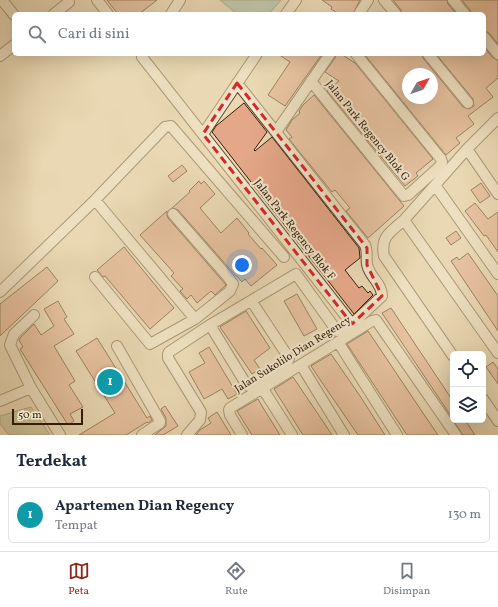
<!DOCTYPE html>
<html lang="id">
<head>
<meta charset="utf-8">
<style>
  :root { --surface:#fff; --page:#f2f2f3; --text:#1f2937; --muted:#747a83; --line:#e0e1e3; --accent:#8f2418 }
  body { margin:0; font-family:Vollkorn,serif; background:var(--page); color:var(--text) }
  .controls { position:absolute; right:12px; bottom:12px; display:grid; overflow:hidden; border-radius:6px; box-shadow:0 4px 16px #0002 }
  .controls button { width:36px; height:36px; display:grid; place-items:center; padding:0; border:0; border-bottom:1px solid var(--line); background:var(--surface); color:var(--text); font:20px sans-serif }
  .compass { position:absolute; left:402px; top:68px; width:36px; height:36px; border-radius:50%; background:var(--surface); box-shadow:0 4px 16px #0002; rotate:50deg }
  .scale { position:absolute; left:12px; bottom:10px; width:71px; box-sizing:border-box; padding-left:4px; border:2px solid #351e00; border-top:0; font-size:11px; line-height:14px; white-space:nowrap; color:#351e00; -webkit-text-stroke:3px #f1e6ce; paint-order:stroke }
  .you { position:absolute; left:242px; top:265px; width:14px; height:14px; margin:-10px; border:3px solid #fff; border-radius:50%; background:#1a73e8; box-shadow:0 0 0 6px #1a73e833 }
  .badge { display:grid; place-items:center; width:26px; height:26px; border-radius:50%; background:var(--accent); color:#fff; font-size:13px; font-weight:700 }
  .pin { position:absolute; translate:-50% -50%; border:2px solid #fff; box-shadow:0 1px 4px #0006 }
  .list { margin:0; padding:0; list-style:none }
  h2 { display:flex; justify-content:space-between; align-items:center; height:52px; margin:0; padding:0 16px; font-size:17px }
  h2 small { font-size:13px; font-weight:400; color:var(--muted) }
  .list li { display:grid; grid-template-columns:26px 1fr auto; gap:12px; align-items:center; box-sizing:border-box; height:56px; margin:0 8px 8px; padding:0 8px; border:1px solid var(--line); border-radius:6px }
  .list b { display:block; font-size:15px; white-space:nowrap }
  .list p { margin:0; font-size:13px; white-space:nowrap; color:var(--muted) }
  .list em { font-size:13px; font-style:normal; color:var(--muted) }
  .icon { flex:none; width:22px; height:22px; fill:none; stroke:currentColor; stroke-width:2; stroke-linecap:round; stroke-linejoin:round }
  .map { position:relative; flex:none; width:498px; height:435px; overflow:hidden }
  .search { position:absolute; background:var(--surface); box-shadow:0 4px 16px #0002; left:12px; right:12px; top:12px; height:44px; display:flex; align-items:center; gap:10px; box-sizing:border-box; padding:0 14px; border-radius:6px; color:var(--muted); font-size:15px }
  .sheet { height:116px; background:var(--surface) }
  nav { display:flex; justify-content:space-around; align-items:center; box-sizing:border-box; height:56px; border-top:1px solid var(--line); background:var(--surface); font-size:11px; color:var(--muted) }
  nav a { display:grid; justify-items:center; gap:2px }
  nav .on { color:var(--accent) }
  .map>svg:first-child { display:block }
  .green { fill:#b3bf8f; stroke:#746e48 }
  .water { fill:#97baae; stroke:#707c68 }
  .building { fill:#e5a789; stroke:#351e00; fill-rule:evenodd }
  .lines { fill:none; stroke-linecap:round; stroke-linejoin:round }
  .minor-casing { stroke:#624c2d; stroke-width:12 }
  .minor { stroke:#f1e6ce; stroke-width:10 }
  .marked { fill:none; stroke:#d62828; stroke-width:3; stroke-dasharray:8 5; stroke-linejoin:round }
  .labels { text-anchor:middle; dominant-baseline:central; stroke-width:4; stroke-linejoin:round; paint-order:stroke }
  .street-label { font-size:11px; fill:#351e00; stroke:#f1e6ce }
</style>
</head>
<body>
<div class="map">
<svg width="498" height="435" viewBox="0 0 498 435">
  <rect width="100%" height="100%" fill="#e9d8b3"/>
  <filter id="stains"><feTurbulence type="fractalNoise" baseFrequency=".005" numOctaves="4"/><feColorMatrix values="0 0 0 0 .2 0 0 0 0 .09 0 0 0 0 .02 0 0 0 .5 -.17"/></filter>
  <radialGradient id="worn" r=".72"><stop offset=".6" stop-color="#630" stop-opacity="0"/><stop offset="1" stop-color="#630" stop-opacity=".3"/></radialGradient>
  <path class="green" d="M31,407l19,28h-41l-9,-11v-8z"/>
  <path class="water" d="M220,0h61l-12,14h-32z"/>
  <path class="building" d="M107,0h50l-18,14h-21z
    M322,0h38l-7,14h-14l-8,-5 1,-2z
    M393,0h54l1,4 8,10h-54l-1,-4z
    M462,0h36v44l-9,-11 -5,-2v-17h-13l-1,-4z
    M484,47l9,11 5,2v18l-12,10 7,9 -25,19 6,8 -18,14 4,5 -14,12 -81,-100 57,-1 1,4 40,49 6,2 5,-3 -1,-7 -37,-45h48zM408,74h24v24h-24z
    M278,54h44l-37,52 -17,-11 22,-33z
    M336,54h5l14,9 78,96 -17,14 2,3 -13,10 -78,-95 12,-10 -14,-9 10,-14z
    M314,95l90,111 -36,32 -22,-27 4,-3 -15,-18 -3,2 -43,-53 3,-2 -6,-7 6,-10 8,-7 -1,-2 4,-6z
    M244,103l23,29 -13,18 1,1 17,-14 87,111 1,10 -15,12 14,18 3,-2 6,7 2,-2 3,4 -19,19 -142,-182 4,-6z
    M182,165l5,6 -14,11 -5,-6z
    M199,181l2,3 3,-3 11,13 -15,14 21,25 16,-15 12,15 -1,1 13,15 1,-1 15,17 -26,21 -6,-7 -3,3 -5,-6h-1l-58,-66 -6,-2 18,-16 -1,-1z
    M481,183l9,13 -10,7 -9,-13z
    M475,203l13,16 10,-7v40l-12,-17 -2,1 -19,-25z
    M167,211v4l1,3 58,67 -11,10 -4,-4 -14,12 -6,-8 -4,4 -7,-8 3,-2 -12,-13 3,-3 -34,-38z
    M456,231l5,7 -10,7 -5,-7z
    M124,247l50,61 -24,21 -45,-53 -2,1 -6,-7z
    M468,253l30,43v35l-47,-70 6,-4 2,3z
    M47,267l11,14 -58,55v-32z
    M297,294l20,35 -13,7 -20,-35z
    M58,301l9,16 -3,2 10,15 -20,12 21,35 -6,4 14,22 -13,7 4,7 -6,4 -48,-76 3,-2 -4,-7 1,-2 14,-14 7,11 13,-9 -10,-17z
    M391,308l62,93v18l-71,-106z
    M246,311l24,37 -16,12 6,9 -8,5 -32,-47z
    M368,331l57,85 13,19h-31l-60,-91z
    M97,338l50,80 3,-2 2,4 -4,3 -1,-1 -21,13h-47l36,-22 -39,-62z
    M209,347l28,47 -9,5 -6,-10 -18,10 -15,-27 16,-9 -6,-10z
    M331,354l29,42 25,39h-27l-33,-48 -14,-21z
    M493,362l5,7v15l-12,-17z
    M293,377l25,37 14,21h-29l-29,-46z
    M258,399l4,7 18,29h-28l-15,-24z
    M165,406l13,20 -15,9h-8l11,-9v-8l-5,-9z
    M217,412l14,23h-35l4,-5 11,-7 -3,-5z
    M453,420h12l10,15h-12z"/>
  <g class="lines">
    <defs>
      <path id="minor" d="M2,0l12,15
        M97,0l11,14
        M384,0l12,14
        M453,0l12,14
        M54,14l15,-12
        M171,14l9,-14
        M286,14l10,-14
        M359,14l9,-14
        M484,37l14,17
        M144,54l-2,3 210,267 -12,8 -3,-1 -41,-57 -86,51 -41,27 -1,2v4l33,54 -1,8 -13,15
        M428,54l40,49
        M0,56l14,-11
        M311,81l93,115 4,-1 31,-28 3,-5 -1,-3 -85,-105
        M237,83l128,162c4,8 -1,17 4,25 4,9 13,15 13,26l-30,28
        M498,118l-31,31 -63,71 94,133
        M276,132l54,-78
        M203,134l54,-80
        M467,149l31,45
        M435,185l63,89
        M95,200l100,119
        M404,220c-13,12 -24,16 -20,36l69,100
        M95,277l55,67 45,-25 35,-28 3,-7 -5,-7 -55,-63
        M0,292l95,-92 70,-73 6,-1 113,131
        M210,325l36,59 3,2 39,-25 1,-3 -37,-56
        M338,342l59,93
        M117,346l43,75v2l-18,12
        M301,365l43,70
        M31,388l-21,-43 4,-11 20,-19
        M263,389l29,46
        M483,399l15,22
        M0,401l31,-13 29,47
        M242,435l-12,-20 -1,-5 1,-2 142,-87 4,-1 80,115"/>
    </defs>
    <use href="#minor" class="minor-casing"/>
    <use href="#minor" class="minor"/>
  </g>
  <path d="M0 0H498V435H0ZM237,83l130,165v17l15,31 -30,28 -149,-190z" fill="#e9d8b3" fill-opacity=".55" fill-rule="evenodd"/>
  <path class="marked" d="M237,83l130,165v17l15,31 -30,28 -149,-190z"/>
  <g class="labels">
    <g class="street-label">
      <text transform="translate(367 131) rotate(51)">Jalan Park Regency Blok G</text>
      <text transform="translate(294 230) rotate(52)">Jalan Park Regency Blok F</text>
      <text transform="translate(293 355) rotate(-32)">Jalan Sukolilo Dian Regency</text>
    </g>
  </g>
  <rect width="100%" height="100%" filter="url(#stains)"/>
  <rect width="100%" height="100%" fill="url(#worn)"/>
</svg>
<div class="controls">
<button><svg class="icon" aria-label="locate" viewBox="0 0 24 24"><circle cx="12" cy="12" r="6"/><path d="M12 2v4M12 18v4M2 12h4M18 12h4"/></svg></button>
<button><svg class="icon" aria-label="layers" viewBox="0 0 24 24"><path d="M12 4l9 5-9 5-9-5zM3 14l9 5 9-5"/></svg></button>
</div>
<svg class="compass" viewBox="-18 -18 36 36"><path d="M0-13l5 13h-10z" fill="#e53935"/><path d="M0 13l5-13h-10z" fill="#747a83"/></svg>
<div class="scale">50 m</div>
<div class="you"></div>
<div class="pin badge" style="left:110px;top:382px;background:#0f9aa8">1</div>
<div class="search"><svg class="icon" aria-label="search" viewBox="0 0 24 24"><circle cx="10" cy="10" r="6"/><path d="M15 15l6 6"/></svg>Cari di sini</div>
</div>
<section class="sheet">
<h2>Terdekat<small></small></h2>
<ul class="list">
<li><span class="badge" style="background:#0f9aa8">1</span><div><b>Apartemen Dian Regency</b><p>Tempat</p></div><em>130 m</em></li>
</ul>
</section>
<nav>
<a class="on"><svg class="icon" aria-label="map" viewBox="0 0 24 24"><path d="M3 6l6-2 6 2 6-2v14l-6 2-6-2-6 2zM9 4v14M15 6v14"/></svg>Peta</a>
<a><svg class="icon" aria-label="directions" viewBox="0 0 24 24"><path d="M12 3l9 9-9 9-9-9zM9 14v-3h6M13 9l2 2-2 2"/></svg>Rute</a>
<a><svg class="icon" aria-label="saved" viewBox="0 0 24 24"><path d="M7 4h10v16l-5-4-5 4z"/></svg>Disimpan</a>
</nav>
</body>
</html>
